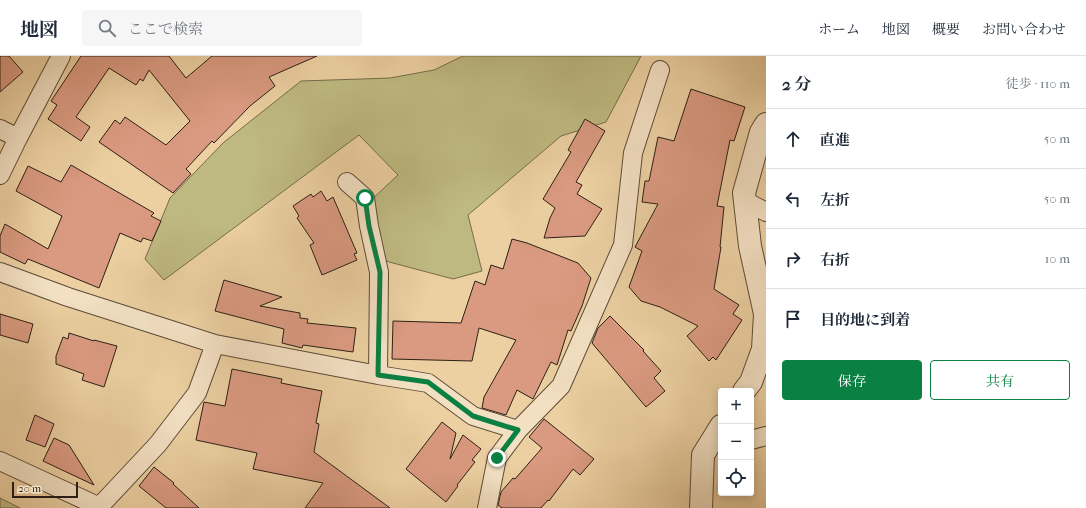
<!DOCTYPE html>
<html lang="ja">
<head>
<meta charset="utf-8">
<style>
  :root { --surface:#fff; --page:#f6f6f7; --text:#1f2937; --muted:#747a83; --line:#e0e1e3; --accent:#0b8043 }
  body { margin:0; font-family:"IM FELL French Canon","Noto Serif JP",serif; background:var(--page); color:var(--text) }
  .controls { position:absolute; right:12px; bottom:12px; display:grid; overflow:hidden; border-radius:4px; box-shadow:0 2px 10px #0003 }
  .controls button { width:36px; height:36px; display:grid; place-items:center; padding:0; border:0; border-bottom:1px solid var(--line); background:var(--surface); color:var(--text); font:20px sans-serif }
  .scale { position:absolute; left:12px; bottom:10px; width:66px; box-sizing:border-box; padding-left:4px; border:2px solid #2d1f15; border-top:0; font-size:11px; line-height:14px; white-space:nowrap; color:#2d1f15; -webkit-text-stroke:3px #f3e0c3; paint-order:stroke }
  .stop { position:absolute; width:12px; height:12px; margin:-9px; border:3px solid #0b8043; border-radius:50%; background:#fff }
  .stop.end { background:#0b8043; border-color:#fff; box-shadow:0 1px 4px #0008 }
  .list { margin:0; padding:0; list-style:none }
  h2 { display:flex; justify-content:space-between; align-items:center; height:52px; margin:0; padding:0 16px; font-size:17px }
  h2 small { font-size:13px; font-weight:400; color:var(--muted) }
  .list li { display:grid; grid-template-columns:26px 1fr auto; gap:12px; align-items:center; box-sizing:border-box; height:60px; padding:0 16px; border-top:1px solid var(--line) }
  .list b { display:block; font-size:15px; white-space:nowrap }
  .list em { font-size:13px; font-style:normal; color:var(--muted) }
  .actions { display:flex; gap:8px; padding:12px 16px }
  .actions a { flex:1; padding:9px 0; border:1px solid var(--accent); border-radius:4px; text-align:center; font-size:14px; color:var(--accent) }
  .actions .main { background:var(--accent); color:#fff }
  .icon { flex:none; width:22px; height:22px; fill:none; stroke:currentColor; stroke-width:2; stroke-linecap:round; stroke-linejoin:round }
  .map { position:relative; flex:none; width:766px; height:452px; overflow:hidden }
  header { display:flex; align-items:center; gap:24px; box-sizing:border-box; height:56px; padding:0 20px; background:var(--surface); border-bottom:1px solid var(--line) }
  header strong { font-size:19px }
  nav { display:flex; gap:22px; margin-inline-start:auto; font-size:14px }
  .search { width:280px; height:36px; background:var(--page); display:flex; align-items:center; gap:10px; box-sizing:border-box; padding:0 14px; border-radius:4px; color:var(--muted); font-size:15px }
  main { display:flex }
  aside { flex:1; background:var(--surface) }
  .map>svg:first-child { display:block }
  .green { fill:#beb980; stroke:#766c4a }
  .building { fill:#da9a81; stroke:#2d1f15 }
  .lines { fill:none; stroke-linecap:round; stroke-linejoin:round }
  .minor-casing { stroke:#5d4b38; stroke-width:20 }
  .tertiary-casing { stroke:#5d4b38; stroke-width:24 }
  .minor { stroke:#f3e0c3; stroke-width:18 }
  .tertiary { stroke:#f3e0c3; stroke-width:22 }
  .route { stroke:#0b8043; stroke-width:5 }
</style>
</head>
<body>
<header>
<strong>地図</strong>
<div class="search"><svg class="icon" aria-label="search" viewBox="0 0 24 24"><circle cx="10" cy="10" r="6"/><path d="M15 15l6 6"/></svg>ここで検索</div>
<nav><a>ホーム</a><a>地図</a><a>概要</a><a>お問い合わせ</a></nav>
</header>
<main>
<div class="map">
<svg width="766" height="452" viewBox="0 0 766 452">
  <rect width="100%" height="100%" fill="#ecd0a2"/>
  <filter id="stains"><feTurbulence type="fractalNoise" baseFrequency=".005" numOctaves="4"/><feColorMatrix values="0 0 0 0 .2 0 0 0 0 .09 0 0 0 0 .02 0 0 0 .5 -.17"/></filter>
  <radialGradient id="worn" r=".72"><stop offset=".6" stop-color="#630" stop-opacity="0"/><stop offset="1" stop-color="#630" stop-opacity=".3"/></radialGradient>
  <path class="green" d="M463,0h178l-35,66 -45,14 -93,79 14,56 -29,8 -75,-20 -9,-57 29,-27 -39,-40 -195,145 -19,-21 25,-61 53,-55 78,-62 89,-3 44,-8z
    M0,442l20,10h-20z"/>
  <path class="building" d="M0,0h9l14,16 -23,20z
    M81,0h88l17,22 26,-22h105l-48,21 6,9 -25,20 -36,37 -2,-2 -26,28 5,5 -18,19 -74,-51 16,-22 5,4 5,-7 41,28 24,-24 -41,-51 -6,11 -3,-2 -4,6 -27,-17 -33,49 14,10 -9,14 -33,-22 9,-14 -6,-4z
    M691,33l54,18 -11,34 -4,-1 -13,66 7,1 -4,40h1l-7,42 25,16 -6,9 9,6 -26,40 -3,-3 -4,4 -22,-25 11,-10 -38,-19 -19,-6 -12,-14 13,-36 -7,-4 23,-43 -16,-2 3,-21h4l9,-44 16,4z
    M585,63l20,12 -29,51 6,3 -5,9 25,15 -17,27 -41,2 6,-20 5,-10 -12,-9 28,-47 -3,-2z
    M71,109l83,48 -3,3 10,5 -9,20 -9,-3 -2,4 -21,-9 -21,55 -71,-29 -3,5 -25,-12v-16l5,-12 43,25 14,-33 -46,-25 12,-25 33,16z
    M321,135l6,10 6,-4 24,56 -3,1 3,6 -35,15 -12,-30 4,-2 -17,-25 2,-2 -6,-10 18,-12 2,3z
    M512,183l15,4 51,20 13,15 -9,28 -11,25 -3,-1 -11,35 -6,-3 -18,37 -16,-9 -11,25 -24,-7 2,-11 32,-57 -37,-12 -7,33 -80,-2 1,-38 68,2 14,-42 10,4 6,-20 12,4z
    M224,224l58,17 -22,9 40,7v5l8,1 -1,4 49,5 -3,24 -50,-7 -1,3 -20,-5 2,-14 -69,-18z
    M0,258l33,10 -5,19 -28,-8z
    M610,260l34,34 -1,1 18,20 -7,7 11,13 -19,16 -54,-64 6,-15z
    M69,277l25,8v-1l23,6 -13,41 -22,-7 2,-6 -28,-10v-8l7,-19 5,2z
    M232,313l50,10 -1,4 41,8 -6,32 3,1 -5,28 76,56h-85l18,-25 -70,-14 4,-16 -61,-13 8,-38 21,4z
    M35,359l19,9 -9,23 -19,-7z
    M544,363l50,40 -14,16 -7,-6 -24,32 -1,-1 -7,8h-39l-4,-3 3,-13 12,-14 2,1 27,-31 -13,-11z
    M442,366l14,11 -6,26 13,-24 18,14 -9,11 3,2 -18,23 1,1 -12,16 -40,-33z
    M54,382l15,7 25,40 -51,-24z
    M154,411l20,16 -1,1 26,24h-33l-27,-22z"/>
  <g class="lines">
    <defs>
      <path id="minor" d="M0,73l18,9 -18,37
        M18,82l43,-82
        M347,126l18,16 4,28 10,46 -1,103
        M745,145l21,11
        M0,216l68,25 147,47 -18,49 -39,51 -58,62
        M215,288l163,31 50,8 45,33 45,14
        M751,384l15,-4
        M0,405l102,47
        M487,452l10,-50 21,-28 43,-44 62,-141 10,-92 27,-83"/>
      <path id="tertiary" d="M744,335l7,-9 12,-33 2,-35 -15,-68 -6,-53 17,-61 5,-8
        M701,452l2,-53 18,-29"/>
    </defs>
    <use href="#minor" class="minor-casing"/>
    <use href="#tertiary" class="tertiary-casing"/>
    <use href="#minor" class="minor"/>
    <use href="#tertiary" class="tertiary"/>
  </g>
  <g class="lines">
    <path class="route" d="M365,142l4,28 11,46 -2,103 50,7 45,34 45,14 -21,28"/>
  </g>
  <rect width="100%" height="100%" filter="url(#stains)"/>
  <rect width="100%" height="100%" fill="url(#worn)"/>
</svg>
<div class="controls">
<button>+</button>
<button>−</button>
<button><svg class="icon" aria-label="locate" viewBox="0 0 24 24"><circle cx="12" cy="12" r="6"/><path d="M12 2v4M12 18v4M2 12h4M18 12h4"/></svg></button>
</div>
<div class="scale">20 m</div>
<div class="stop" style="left:365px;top:142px"></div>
<div class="stop end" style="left:497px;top:402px"></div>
</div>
<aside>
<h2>2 分<small>徒歩 · 110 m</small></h2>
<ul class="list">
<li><svg class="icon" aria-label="ahead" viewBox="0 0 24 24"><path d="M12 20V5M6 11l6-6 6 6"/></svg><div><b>直進</b></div><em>50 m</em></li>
<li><svg class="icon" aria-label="left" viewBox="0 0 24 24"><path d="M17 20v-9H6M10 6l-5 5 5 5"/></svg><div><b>左折</b></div><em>50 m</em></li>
<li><svg class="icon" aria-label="right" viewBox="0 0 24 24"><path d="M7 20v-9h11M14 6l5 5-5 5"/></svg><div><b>右折</b></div><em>10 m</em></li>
<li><svg class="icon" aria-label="arrive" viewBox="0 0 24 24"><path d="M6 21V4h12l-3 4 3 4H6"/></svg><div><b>目的地に到着</b></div></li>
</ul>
<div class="actions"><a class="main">保存</a><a>共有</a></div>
</aside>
</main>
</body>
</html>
